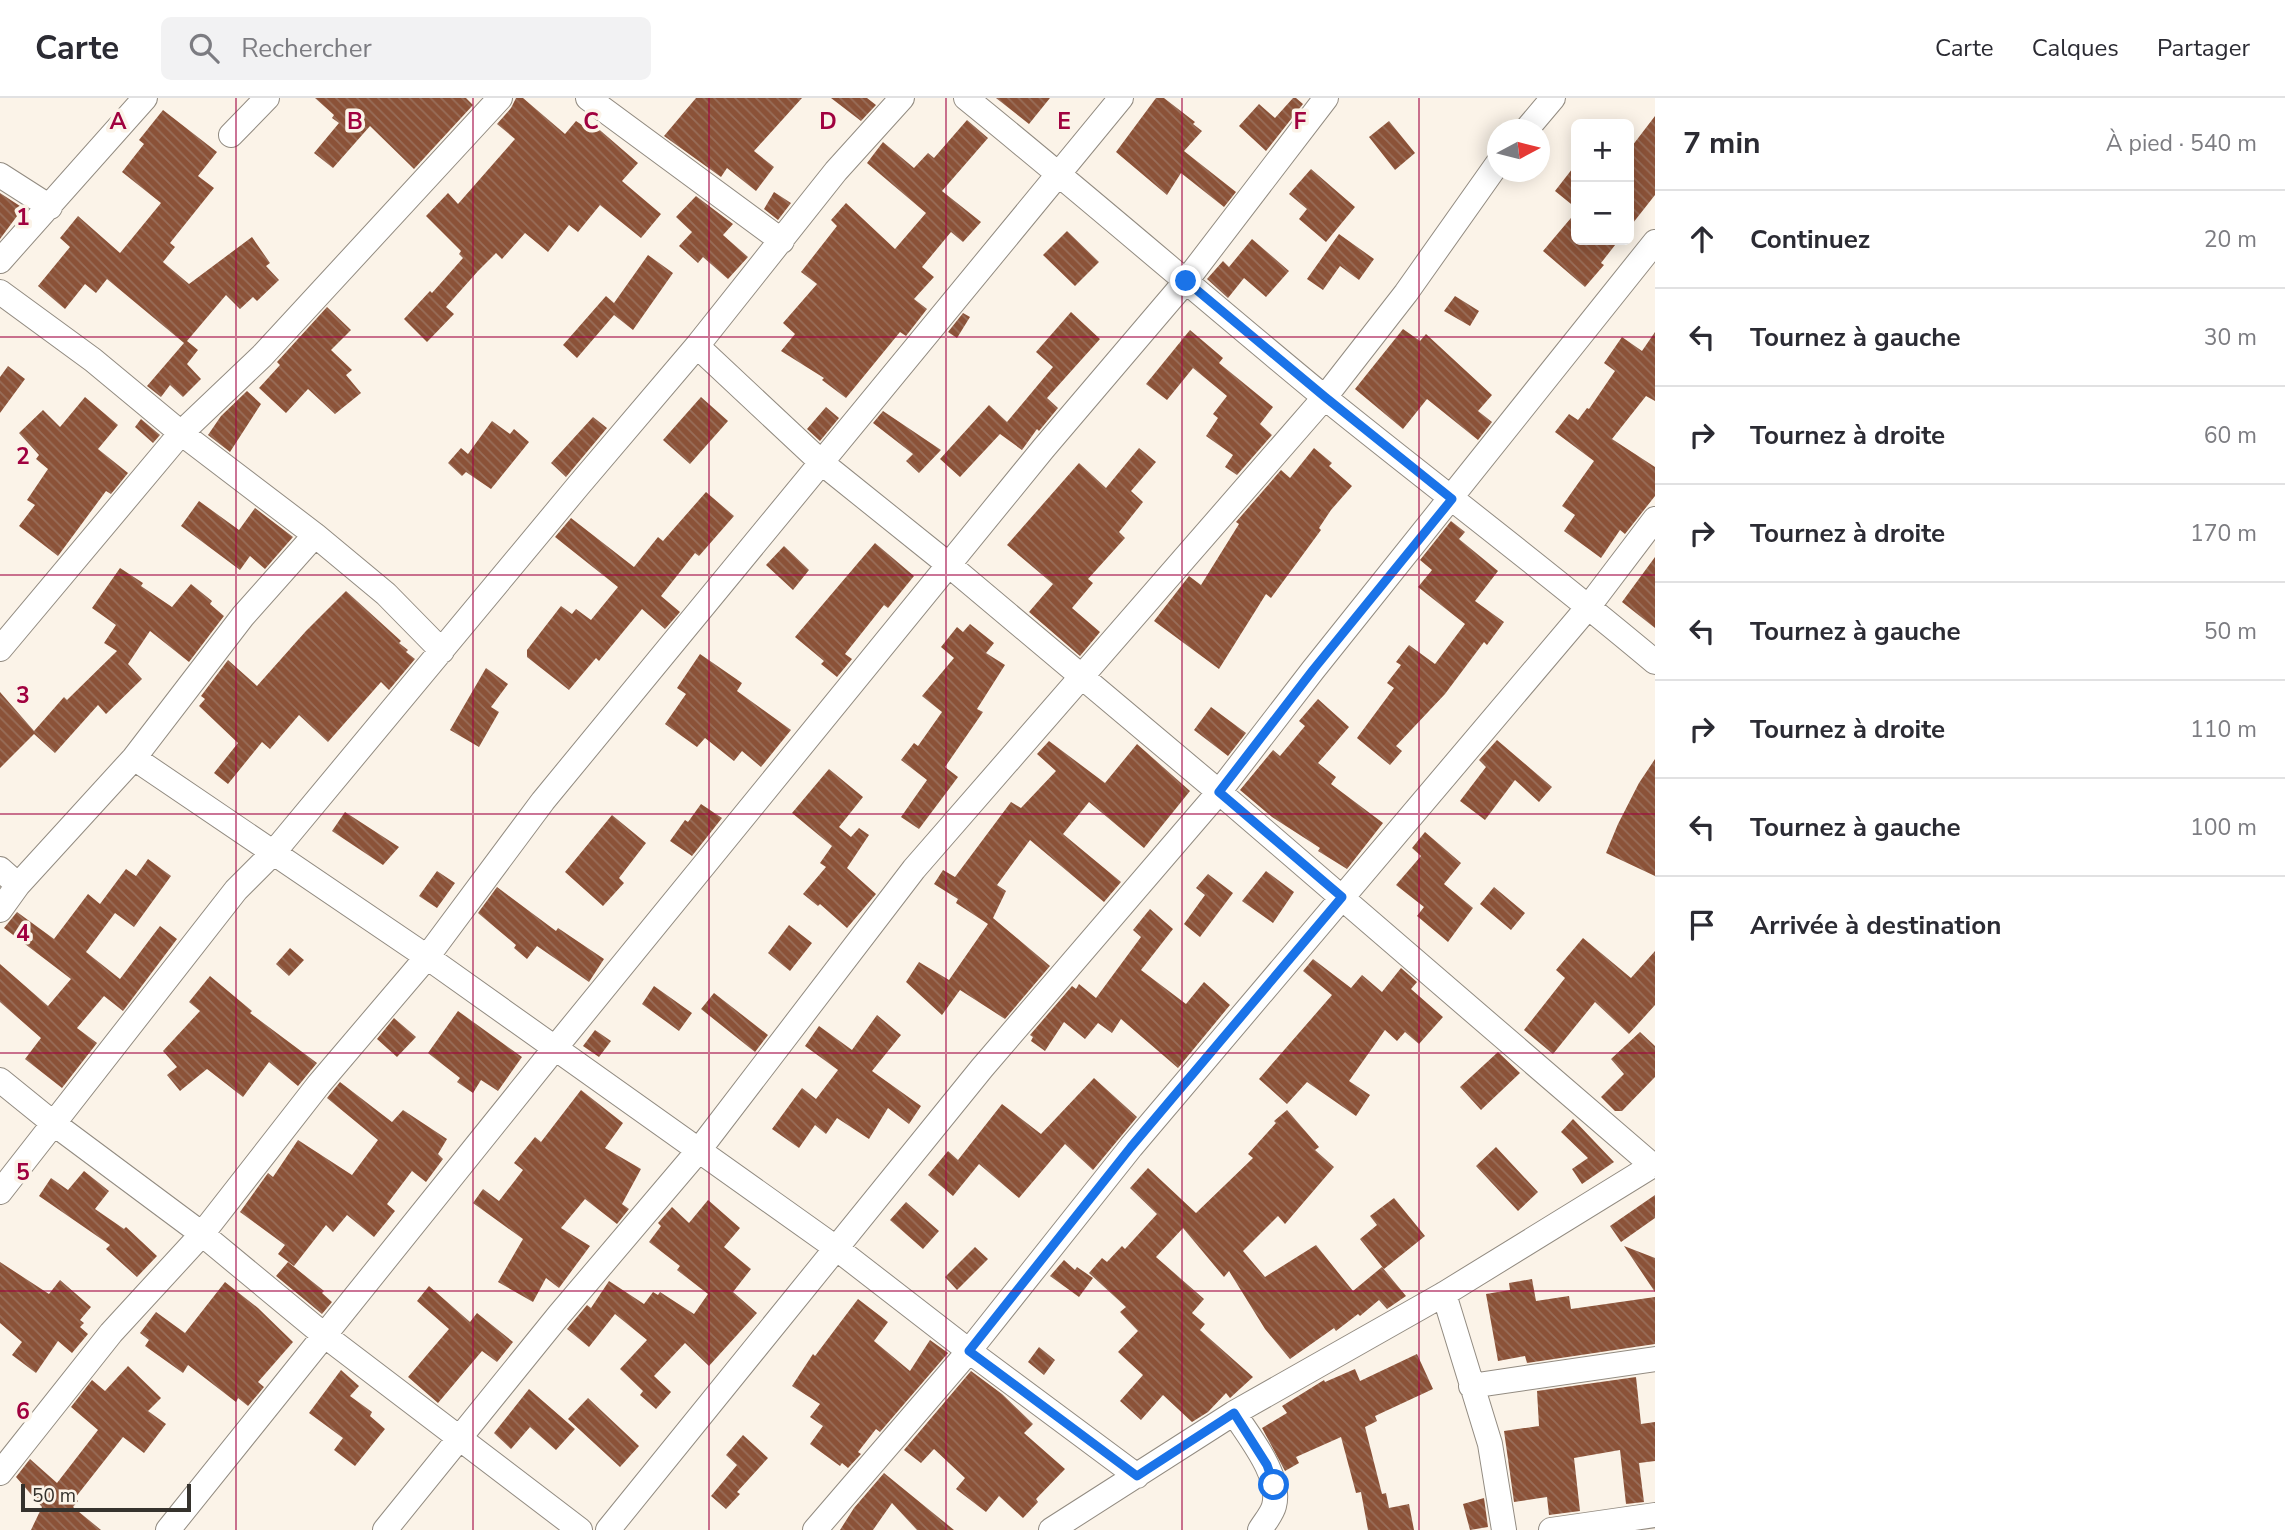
<!DOCTYPE html>
<html lang="fr">
<head>
<meta charset="utf-8">
<style>
  :root { --surface:#fff; --page:#f2f2f3; --text:#2b2b33; --muted:#7c7c81; --line:#e1e1e2 }
  body { margin:0; font-family:"Nunito Sans",sans-serif; background:var(--page); color:var(--text) }
  .controls { position:absolute; right:21px; top:21px; display:grid; overflow:hidden; border-radius:10px; box-shadow:0 4px 18px #0003 }
  .controls button { width:63px; height:63px; display:grid; place-items:center; padding:0; border:0; border-bottom:2px solid var(--line); background:var(--surface); color:var(--text); font:35px sans-serif }
  .compass { position:absolute; left:1487px; top:21px; width:63px; height:63px; border-radius:50%; background:var(--surface); box-shadow:0 4px 18px #0003; rotate:83deg }
  .scale { position:absolute; left:21px; bottom:18px; width:170px; box-sizing:border-box; padding-left:7px; border:4px solid #35322d; border-top:0; font-size:19px; line-height:24px; white-space:nowrap; color:#35322d; -webkit-text-stroke:5px #fbf3e8; paint-order:stroke }
  .stop { position:absolute; width:21px; height:21px; margin:-16px; border:5px solid #1a73e8; border-radius:50%; background:#fff }
  .stop.end { background:#1a73e8; border-color:#fff; box-shadow:0 2px 7px #0008 }
  .list { margin:0; padding:0; list-style:none }
  h2 { display:flex; justify-content:space-between; align-items:center; height:91px; margin:0; padding:0 28px; font-size:30px }
  h2 small { font-size:23px; font-weight:400; color:var(--muted) }
  .list li { display:grid; grid-template-columns:46px 1fr auto; gap:21px; align-items:center; box-sizing:border-box; height:98px; padding:0 28px; border-top:2px solid var(--line) }
  .list b { display:block; font-size:26px; white-space:nowrap }
  .list em { font-size:23px; font-style:normal; color:var(--muted) }
  .icon { flex:none; width:38px; height:38px; fill:none; stroke:currentColor; stroke-width:2; stroke-linecap:round; stroke-linejoin:round }
  .map { position:relative; flex:none; width:1655px; height:1432px; overflow:hidden }
  header { display:flex; align-items:center; gap:42px; box-sizing:border-box; height:98px; padding:0 35px; background:var(--surface); border-bottom:2px solid var(--line) }
  header strong { font-size:33px }
  nav { display:flex; gap:38px; margin-inline-start:auto; font-size:24px }
  .search { width:490px; height:63px; background:var(--page); display:flex; align-items:center; gap:18px; box-sizing:border-box; padding:0 24px; border-radius:10px; color:var(--muted); font-size:26px }
  main { display:flex }
  aside { flex:1; background:var(--surface) }
  .map>svg:first-child { display:block }
  .building { fill:url(#building-back-hatch) }
  .lines { fill:none; stroke-linecap:round; stroke-linejoin:round }
  .minor-casing { stroke:#928b81; stroke-width:26 }
  .minor { stroke:#fff; stroke-width:24 }
  .route { stroke:#1a73e8; stroke-width:9 }
  .grid { fill:none; stroke:#a0013f; stroke-width:2; stroke-opacity:0.55 }
  .grid-label { font-size:23px; text-anchor:middle; font-weight:bold; fill:#a0013f; stroke:#fbf3e8; stroke-width:7; stroke-linejoin:round; paint-order:stroke }
</style>
</head>
<body>
<header>
<strong>Carte</strong>
<div class="search"><svg class="icon" aria-label="search" viewBox="0 0 24 24"><circle cx="10" cy="10" r="6"/><path d="M15 15l6 6"/></svg>Rechercher</div>
<nav><a>Carte</a><a>Calques</a><a>Partager</a></nav>
</header>
<main>
<div class="map">
<svg width="1655" height="1432" viewBox="0 0 1655 1432">
  <defs>
    <pattern id="building-back-hatch" width="6" height="6" patternUnits="userSpaceOnUse" patternTransform="scale(1.75)"><rect width="6" height="6" fill="#8b5238"/><path d="M-1 5l2 2M0 0l6 6M5-1l2 2" fill="none" stroke="#996e5a"/></pattern>
  </defs>
  <rect width="100%" height="100%" fill="#fbf3e8"/>
  <path class="building" d="M315,0h151l7,7 -59,64 -44,-43 -37,42 -19,-15 25,-30 -7,-5 2,-3z
    M516,0h7l42,36 11,-13 6,4 5,-6 51,44 -16,18 39,33 -20,24 -41,-33 -22,27 -9,-7 -21,27 -23,-19 -23,26 -6,-6 -18,18 -32,36 8,7 -27,28 -23,-23 26,-28 2,2 31,-35 -4,-4 2,-3 -35,-35 22,-23 10,11 57,-65 -18,-15 14,-16z
    M696,0h106l-48,53 20,16 -18,24 -29,-23 -6,9 -57,-41z
    M831,0h36l9,7 -15,16z
    M996,0h54l-21,26z
    M1156,0h8l31,24 -2,2 9,7 -18,20 52,41 -12,15 -43,-34 -14,22 -51,-43z
    M1293,0h3l7,6 -37,47 -27,-25 20,-22 16,14z
    M163,12l54,42 -19,24 16,12 -44,55 5,4 -12,15 26,22 63,-47 18,26 -4,3 13,14 -22,21 -4,-4 -13,12 -14,-14 -39,46 11,9 -11,14 14,15 -18,18 -13,-12 -9,12 -14,-11 37,-43 -77,-64 -11,14 -11,-9 -20,25 -27,-23 32,-39 -10,-9 18,-22 42,37 41,-50 -39,-31 22,-28 -5,-4z
    M1655,18v79l-26,33v-78z
    M967,22l21,18 -46,53 39,31 -18,20 -12,-10 -29,35 12,10 -20,22 13,10 -21,27 -6,-4 -54,66 -24,-18 2,-2 -43,-27 14,-17 -12,-11 34,-39 -16,-12 36,-46 -6,-6 15,-17 49,46 31,-36 -59,-50 16,-21 31,26 14,-15 6,5z
    M1389,23l26,32 -20,17 -26,-33z
    M1576,66v44l-21,-17z
    M1311,71l44,38 -29,35 -27,-23 8,-10 -18,-15z
    M774,94l17,11 -13,17 -14,-11z
    M0,95l23,15 -23,31z
    M696,98l37,28 -10,11 25,22 -20,22 -25,-22 -5,6 -19,-17 13,-14 -16,-15z
    M1576,114v28h43l-18,23 3,2 -19,22 -42,-36z
    M1067,133l32,31 -24,24 -32,-31z
    M1339,136l35,25 -15,21 -19,-14 -17,24 -16,-11z
    M1252,141l37,32 -23,26 -22,-19 -16,20 -21,-19 16,-18 6,6z
    M648,157l25,18 -40,57 -19,-15 -37,43 -14,-13 43,-49 8,7z
    M1455,198l24,15 -9,15 -26,-15z
    M327,209l24,23 -20,20 21,20 -6,5 15,18 -26,21 -27,-25 -22,24 -27,-25 21,-23 -3,-3z
    M1071,214l29,27 -53,59 11,10 -19,23 -2,-2 -15,21 -22,-16 -40,43 -20,-18 49,-54 18,17 46,-55 -17,-15z
    M963,215l7,4 -13,21 -9,-6z
    M1403,231l17,12 6,-7 66,61 -14,16 14,11 -14,18 -51,-41 -24,30 -48,-40z
    M1190,232l33,28 -4,5 54,44 -13,17 12,11 -35,40 -12,-8 8,-12 -27,-19 12,-18 -5,-4 14,-18 -34,-28 -26,32 -21,-16z
    M1655,234v69l-9,-5 -34,43 43,28v29l-30,38 -5,-4 -19,28 -37,-27 11,-16 -13,-9 32,-45 -39,-29 14,-18 9,6 9,-12 2,1 26,-38 -11,-8 18,-26 20,14z
    M8,268l17,13 -25,34v-36z
    M247,293l14,13 -31,48 -22,-17 13,-19z
    M85,299l33,28 -20,24 30,24 -17,21 -5,-3 -48,65 -39,-30 16,-21 -8,-5 21,-31 -12,-10 3,-4 -20,-22 24,-23 17,17z
    M701,299l27,24 -38,43 -27,-24z
    M826,309l13,11 -19,23 -13,-12z
    M883,313l58,39 -22,23 -13,-12 7,-7 -40,-31z
    M593,319l14,11 -41,49 -15,-14z
    M141,321l19,16 -7,8 -18,-16z
    M492,323l18,13 4,-5 15,13 -38,47 -25,-17 -4,4 -14,-13 13,-15 7,6z
    M1139,350l17,14 -25,29 12,11 -24,30 6,6 -37,41 5,4 -21,25 28,24 -20,24 -51,-44 24,-28 -46,-39 72,-82 27,25z
    M1314,350l18,15 -3,3 23,20 -21,24 -12,18 2,2 -50,68 -5,-4 -47,75 -65,-48 35,-45 12,9 38,-61 -3,-2 45,-52 9,8z
    M706,394l28,24 -35,40 -4,-3 -34,43 19,16 -15,17 -23,-20 -43,52 -3,-3 -27,32 -42,-33v-7l34,-44 11,8 4,-5 15,11 27,-33 -63,-50 16,-19 63,49 24,-30 5,4z
    M199,403l40,29 16,-22 38,29 -28,32 -15,-13 -10,14 -59,-44z
    M1451,423l14,11 -6,7 39,32 -23,30 29,21 -17,23 -3,-3 -39,52 -49,52 6,5 -12,14 -33,-27 37,-50 -7,-5 14,-18 -5,-3 13,-17 26,19 30,-40 -47,-37 14,-17 -12,-10z
    M875,445l39,33 -26,32 -4,-3 -39,49 7,5 -15,18 -16,-13 3,-3 -29,-24z
    M784,448l25,24 -16,20 -27,-25z
    M1655,459v71l-33,-26z
    M120,470l23,15 -2,3 31,21 19,-23 21,17 -2,3 14,12 -35,46 -39,-31 -22,33 14,15 -36,35 -8,-9 -43,48 -21,-19 -34,34v-76l34,39 30,-34 3,3 50,-49 -13,-8 12,-18 -24,-17z
    M346,493l55,50 -2,2 9,7 -2,2 9,7 -26,31 -8,-8 -53,60 -29,-27 -29,34 -8,-7 -34,42 -14,-11 24,-30 -39,-37 6,-7 -4,-3 27,-36 29,26 49,-55z
    M970,526l24,19 -8,10 19,12 -28,44 6,3 -38,55 13,10 -39,52 -18,-12 26,-37 -26,-20 13,-17 4,3 24,-34 -20,-16 32,-38 -13,-11 16,-20 6,5z
    M700,556l42,29 -5,8 54,39 -30,37 -19,-16 -8,10 -29,-23 -8,9 -32,-23 21,-30 -9,-6z
    M486,570l22,16 -17,23 8,5 -20,35 -29,-17z
    M1318,601l31,28 -31,36 18,14 -5,7 52,39 -36,46 -29,-18 2,-3 -48,-31 -32,-27 33,-40 7,6 25,-30 -6,-5z
    M1211,609l35,26 -18,23 -34,-26z
    M1497,642l55,47 -13,15 -24,-22 -30,40 -25,-19 26,-34 -7,-7z
    M1049,643l56,42 32,-39 53,47 -46,57 -55,-46 -26,32 58,48 -17,20 -74,-62 -33,45 9,6 -13,27 57,48 -45,53 -45,-29 -18,25 -36,-33 13,-20 30,18 39,-56 -32,-21 2,-4 -24,-15 9,-14 12,7 56,-75 10,6 35,-37 -19,-17z
    M1655,661v117l-49,-23 12,-29 21,-41z
    M829,671l34,28 -24,30 12,10 8,-9 10,7 -22,33 29,26 -29,34 -27,-24 -2,2 -15,-12 23,-27 -6,-4 12,-17 -40,-33z
    M701,706l21,14 -30,38 -22,-15 15,-21 3,2z
    M345,714l54,35 -16,18 -51,-34z
    M612,717l34,28 -27,35 5,5 -21,23 -38,-34z
    M1425,734l36,31 -17,21 29,24 -25,34 -31,-26 7,-9 -28,-22 25,-29 -9,-8z
    M148,761l23,17 -37,51 -19,-14 -29,39 34,27 40,-53 17,13 -54,72 -19,-15 -27,32 20,15 -35,45 -37,-29 16,-21 -41,-36v-38l48,42 23,-27 -67,-51 13,-16 37,27 34,-45 12,10 26,-35 10,7z
    M437,773l18,12 -18,25 -18,-12z
    M1266,773l28,21 -21,31 -31,-22z
    M1208,776l25,19 -33,44 -16,-13 21,-29 -9,-7z
    M497,789l59,44 2,-3 46,31 -15,23 -52,-36 -10,13 -13,-11 2,-3 -38,-32z
    M1494,789l31,26 -14,17 -31,-26z
    M1150,811l23,20 -32,41 45,34 18,-22 26,23 -52,63 -57,-49 -9,14 -14,-10 -13,16 -21,-17 -19,29 -14,-10 2,-4 -3,-2 42,-49 4,3 3,-5 17,14 45,-61 -8,-7z
    M789,827l23,18 -22,28 -22,-18z
    M1583,840l48,40 24,-27v54l-26,29 -34,-32 -42,52 -29,-24 41,-52 -9,-8z
    M290,850l14,12 -15,16 -13,-12z
    M1313,861l38,29 11,-13 20,17 19,-24 16,14 -6,7 32,28 -24,27 -14,-12 -8,9 -12,-11 -36,51 21,14 -14,21 -49,-34 -20,22 -28,-25 73,-84 -29,-24z
    M210,878l42,35 -2,2 67,50 -19,23 -29,-24 -26,35 -36,-28 -27,22 -13,-16 10,-8 -14,-16 37,-40 -11,-9z
    M654,888l38,27 -13,18 -37,-27z
    M714,895l54,42 -13,17 -54,-43z
    M458,913l64,46 -24,34 -17,-11 -8,13 -16,-11 3,-4 -32,-25z
    M877,917l24,20 -29,36 49,35 -12,18 -21,-16 -19,31 -32,-21 -11,16 -11,-9 -16,23 -27,-19 30,-41 14,11 22,-29 -33,-24 14,-20 33,24z
    M394,920l22,19 -19,20 -20,-18z
    M595,932l16,11 -12,16 -16,-11z
    M1640,934l15,14v31l-33,34h-7l-14,-14 23,-23 -13,-15z
    M1498,954l22,21 -39,37 -21,-23z
    M1094,980l43,39 -44,53 -28,-26 -46,54 -40,-34 -26,32 -25,-21 20,-24 10,9 44,-56 39,30z
    M340,984l52,40 11,-12 44,29 -9,15 5,5 -17,23 -14,-11 -25,33 8,7 -21,26 -27,-22 -14,17 -7,-7 -32,41 -16,-12 7,-9 -45,-33 28,-39 5,4 25,-37 54,35 26,-35 -51,-42z
    M581,992l42,33 -18,25 36,21 -19,35 7,5 -12,15 -32,-25 -24,29 29,18 -31,42 -13,-10 -13,24 -35,-20 25,-43 -50,-36 10,-14 16,12 24,-31 -9,-7 21,-26 6,5z
    M1287,1012l32,37 -4,3 19,17 -49,57 -7,-8 -35,35 22,26 51,-32 37,46 29,-24 24,29 -19,13 -8,-9 -19,16 -2,-2 -22,17 -2,-3 -44,31 -25,-30 -36,-58 -5,6 -41,-49 -27,29 48,42 -12,14 13,11 -5,6 53,47 -23,21 -4,-5 -18,19 -16,10 -29,-27 -22,25 -21,-19 23,-26 -25,-23 20,-21 -18,-19 6,-5 -37,-34 13,-15 5,4 15,-16 3,3 32,-35 -27,-26 18,-20 48,45 57,-55 -5,-4 28,-31 -2,-2z
    M1573,1021l41,43 -32,22 -10,-15 16,-11 -27,-26z
    M1496,1049l42,45 -20,19 -42,-45z
    M84,1073l25,20 -14,18 29,20 2,-2 31,29 -20,21 -31,-28 4,-4 -71,-49 12,-18 17,12z
    M1655,1097v23l-34,24 -11,-16z
    M1394,1100l31,38 -41,33 -24,-30 17,-14 -7,-9z
    M708,1102l32,28 -16,19 27,22 -18,23 24,21 -48,53 -24,-23 -31,33 17,16 -15,17 -16,-14 3,-4 -23,-22 27,-29 -32,-26 -26,33 -22,-18 20,-24 4,3 18,-27 35,23 9,-12 5,3 2,-3 34,22 14,-20 -31,-24 3,-4 -31,-24 12,-16 -3,-3 14,-16 17,16z
    M906,1104l33,29 -16,18 -33,-29z
    M1624,1148l31,12v34z
    M975,1149l13,12 -31,31 -12,-13z
    M1064,1162l11,10 2,-3 16,11 -14,19 -29,-21z
    M0,1164l49,32 11,-14 31,27 -11,13 4,3 -4,4 8,7 -16,19 -14,-12 -22,32 -24,-18 10,-13 -22,-19z
    M288,1164l36,29 -2,2 10,9 -10,12 -46,-38z
    M1532,1181l4,22 33,-5 2,13 84,-12v47l-128,19 -2,-7 -27,5 -12,-67 24,-4 -1,-7z
    M225,1184l33,26 35,34 -35,40 6,5 -16,19 -10,-8 -2,4 -48,-37 -5,8 -38,-27 4,-6 -9,-7 16,-21 29,21z
    M429,1188l41,36 7,-9 36,29 -16,20 -15,-11 -44,52 -30,-26 41,-48 -32,-28z
    M858,1201l30,23 -14,19 36,30 20,-31 18,13 -68,79 -4,-3 -18,23 3,2 -13,14 -6,-5 -2,3 -30,-22 13,-18 -13,-9 10,-13 -28,-18 21,-32 2,2z
    M1039,1249l16,13 -11,15 -16,-13z
    M1417,1256l16,35 -58,27 2,5 -12,6 17,67 4,-1 3,15 20,-4 5,26h-46l-7,-38 -5,1 -15,-56 -45,20 3,6 -14,8 -23,-43 25,-15 -5,-7 42,-26 1,2 30,-13 5,12z
    M128,1268l33,32 -13,13 18,13 -22,29 -21,-16 -48,61 3,3 -5,6 28,23h-70l11,-23 -26,-30 14,-18 27,24 41,-53 -27,-23 21,-27 13,11z
    M341,1272l18,16 -9,10 22,16 -2,4 15,13 -30,37 -21,-16 9,-12 -34,-25z
    M971,1273l31,23 31,30 -9,9 41,36 -29,30 2,3 -15,16 -24,-22 -13,16 -30,-23 9,-11 -31,-29 -13,14 -17,-13z
    M1636,1279l5,47 14,-2v39l-16,2 5,39 -18,2 -6,-54 -46,8 6,53 -31,4 -2,-18 -33,5 -10,-71 35,-5 -2,-35z
    M529,1291l46,40 -19,21 -26,-23 -19,22 -17,-16z
    M588,1300l51,48 -19,21 -52,-48z
    M743,1337l25,23 -31,34 3,2 -14,15 -15,-13 26,-31 -11,-10z
    M884,1375l70,57h-37l-25,-27 -19,27h-33l14,-22z
    M1484,1400l4,29 -18,3 -7,-26z"/>
  <g class="lines">
    <defs>
      <path id="minor" d="M588,0l194,143
        M966,0c121,98 238,200 358,299 110,89 223,174 331,265
        M1526,32l27,-32
        M231,37l36,-37
        M0,77l50,32
        M0,163l145,-163
        M0,194l93,68 88,73 134,102 71,59 56,57
        M697,248l125,117 127,102 270,227 433,373
        M0,551l181,-216 81,-77 238,-258
        M134,660l293,199 409,291 133,103 168,125
        M0,771l18,16
        M0,812l18,-25 116,-127 109,-142 72,-81
        M0,982l53,43 149,111 122,101 256,195
        M0,1094l236,-302 38,-38 304,-366 119,-140 139,-175 66,-73
        M1444,1196l46,150 14,86
        M1471,1288l184,-27
        M1234,1315c15,24 48,63 40,93 -2,8 -10,17 -14,24
        M0,1375l111,-140 91,-99 117,-150 108,-127 116,-156 578,-703
        M168,1432l387,-482 488,-599 143,-168 140,-183
        M385,1432l174,-215 140,-165 215,-281 411,-472 81,-104 92,-130
        M608,1432l374,-462 237,-276 94,-122 342,-428
        M815,1432l154,-179 162,-204 458,-541 66,-87
        M1051,1432l183,-117 210,-119 211,-130
        M1551,1432l104,-15"/>
    </defs>
    <use href="#minor" class="minor-casing"/>
    <use href="#minor" class="minor"/>
  </g>
  <g class="lines">
    <path class="route" d="M1186,183l139,116 127,102 -139,171 -94,122 123,105 -211,250 -162,204 168,125 97,-63 33,52 7,20"/>
  </g>
  <path class="grid" d="M236,0v1432M473,0v1432M709,0v1432M946,0v1432M1182,0v1432M1419,0v1432M0,239h1655M0,477h1655M0,716h1655M0,955h1655M0,1193h1655"/>
  <g class="grid-label">
    <text x="118" y="31">A</text>
    <text x="355" y="31">B</text>
    <text x="591" y="31">C</text>
    <text x="828" y="31">D</text>
    <text x="1064" y="31">E</text>
    <text x="1300" y="31">F</text>
    <text x="23" y="127">1</text>
    <text x="23" y="366">2</text>
    <text x="23" y="605">3</text>
    <text x="23" y="843">4</text>
    <text x="23" y="1082">5</text>
    <text x="23" y="1321">6</text>
  </g>
</svg>
<div class="controls">
<button>+</button>
<button>−</button>
</div>
<svg class="compass" viewBox="-18 -18 36 36"><path d="M0-13l5 13h-10z" fill="#e53935"/><path d="M0 13l5-13h-10z" fill="#7c7c81"/></svg>
<div class="scale">50 m</div>
<div class="stop" style="left:1274px;top:1387px"></div>
<div class="stop end" style="left:1186px;top:183px"></div>
</div>
<aside>
<h2>7 min<small>À pied · 540 m</small></h2>
<ul class="list">
<li><svg class="icon" aria-label="ahead" viewBox="0 0 24 24"><path d="M12 20V5M6 11l6-6 6 6"/></svg><div><b>Continuez</b></div><em>20 m</em></li>
<li><svg class="icon" aria-label="left" viewBox="0 0 24 24"><path d="M17 20v-9H6M10 6l-5 5 5 5"/></svg><div><b>Tournez à gauche</b></div><em>30 m</em></li>
<li><svg class="icon" aria-label="right" viewBox="0 0 24 24"><path d="M7 20v-9h11M14 6l5 5-5 5"/></svg><div><b>Tournez à droite</b></div><em>60 m</em></li>
<li><svg class="icon" aria-label="right" viewBox="0 0 24 24"><path d="M7 20v-9h11M14 6l5 5-5 5"/></svg><div><b>Tournez à droite</b></div><em>170 m</em></li>
<li><svg class="icon" aria-label="left" viewBox="0 0 24 24"><path d="M17 20v-9H6M10 6l-5 5 5 5"/></svg><div><b>Tournez à gauche</b></div><em>50 m</em></li>
<li><svg class="icon" aria-label="right" viewBox="0 0 24 24"><path d="M7 20v-9h11M14 6l5 5-5 5"/></svg><div><b>Tournez à droite</b></div><em>110 m</em></li>
<li><svg class="icon" aria-label="left" viewBox="0 0 24 24"><path d="M17 20v-9H6M10 6l-5 5 5 5"/></svg><div><b>Tournez à gauche</b></div><em>100 m</em></li>
<li><svg class="icon" aria-label="arrive" viewBox="0 0 24 24"><path d="M6 21V4h12l-3 4 3 4H6"/></svg><div><b>Arrivée à destination</b></div></li>
</ul>
</aside>
</main>
</body>
</html>
